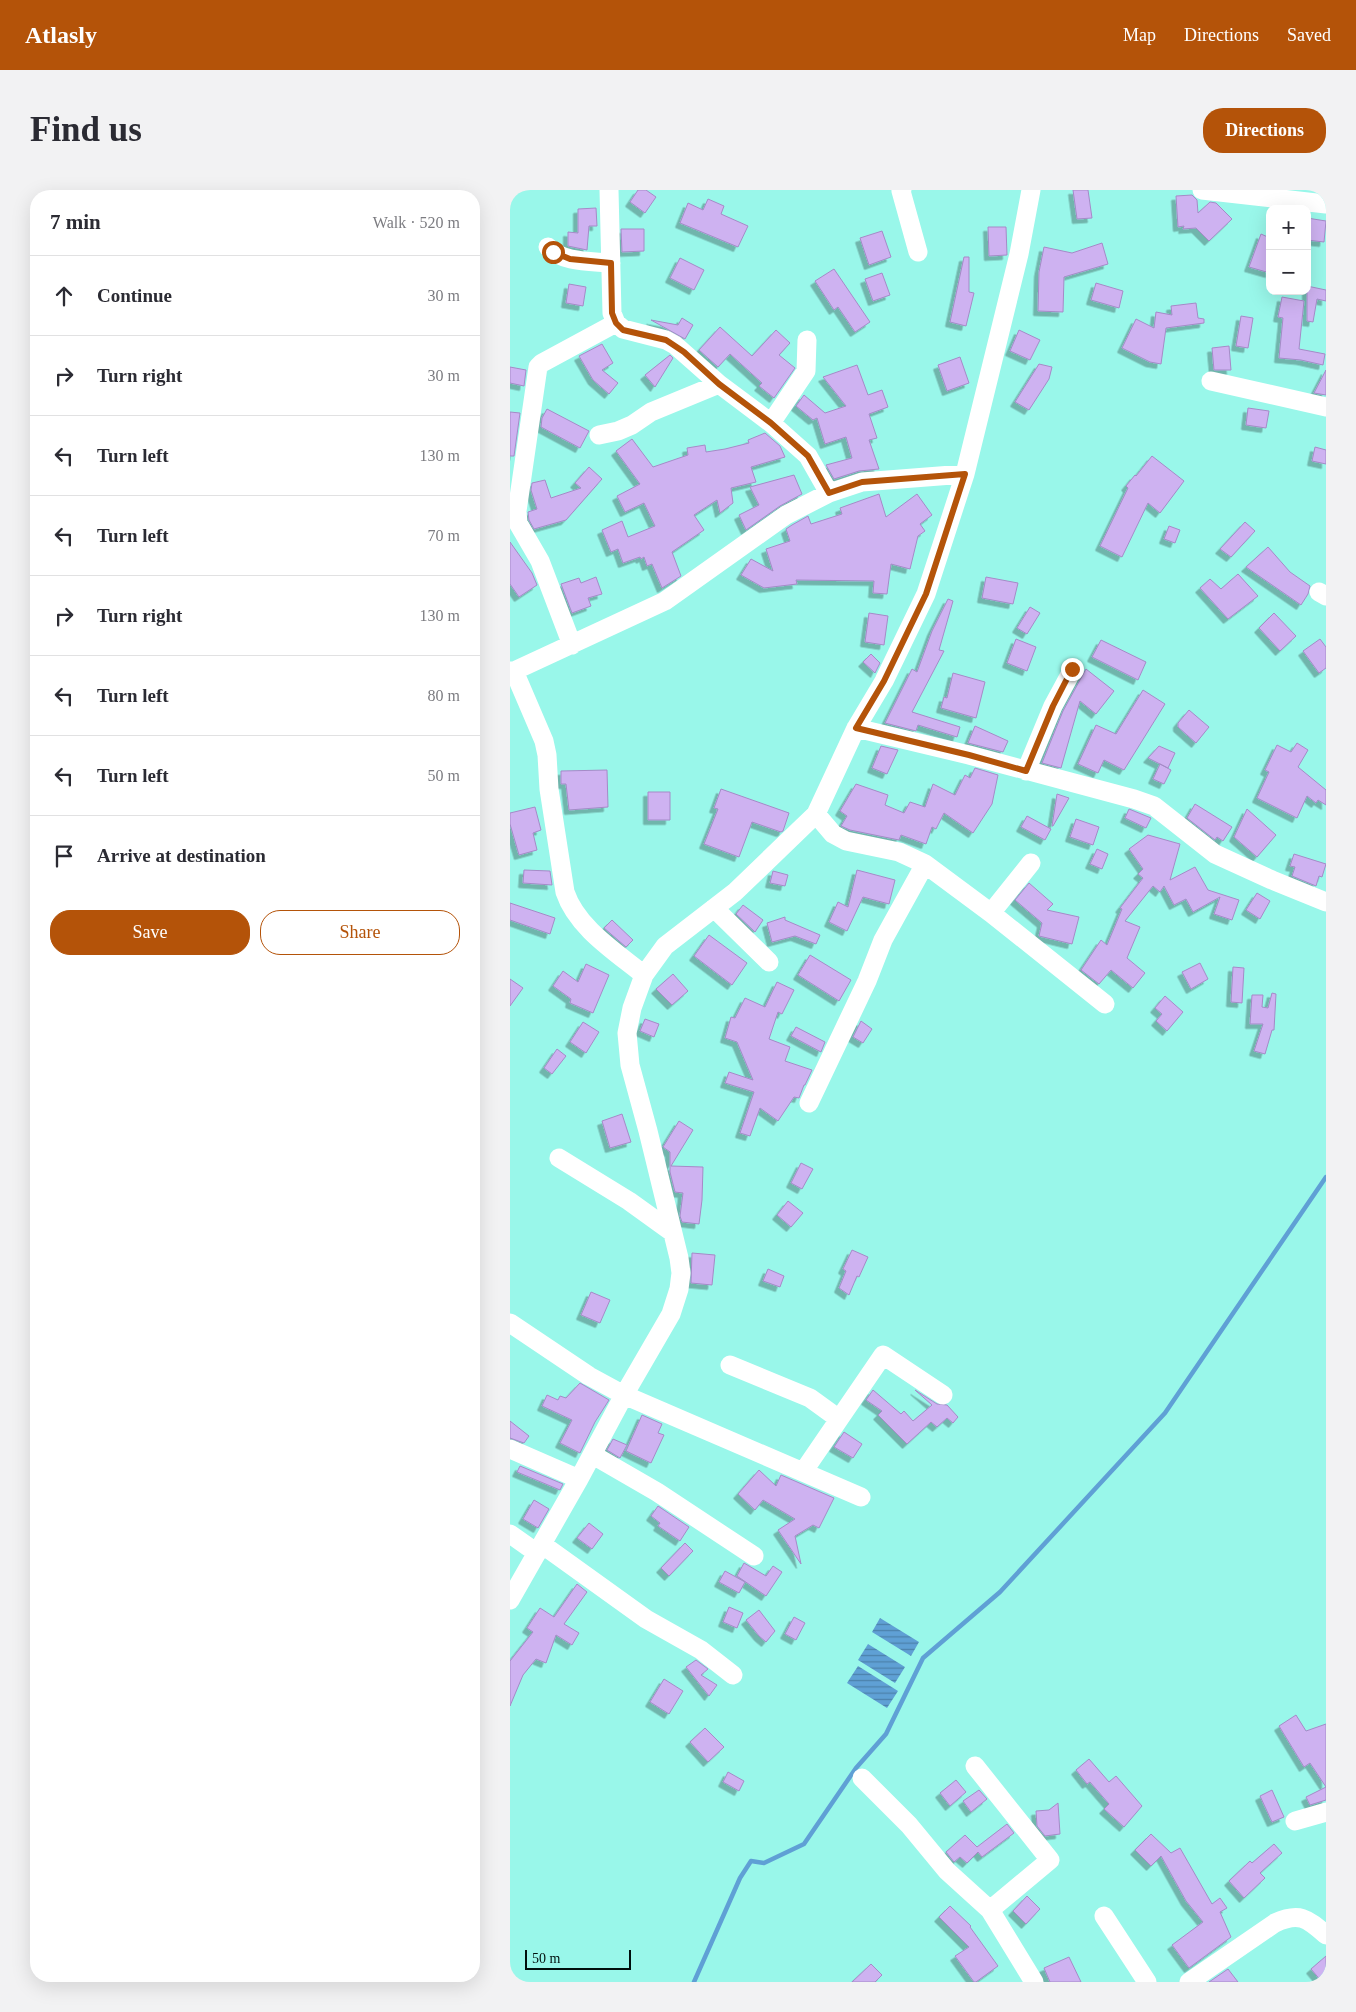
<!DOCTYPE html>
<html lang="en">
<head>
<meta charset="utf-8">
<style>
  :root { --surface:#fff; --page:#f2f2f3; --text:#2b2b33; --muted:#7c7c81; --line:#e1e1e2; --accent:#b45309 }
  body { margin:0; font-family:"Times New Roman",serif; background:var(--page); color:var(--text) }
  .controls { position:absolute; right:15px; top:15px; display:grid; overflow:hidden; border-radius:10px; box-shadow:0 5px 20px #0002 }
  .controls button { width:45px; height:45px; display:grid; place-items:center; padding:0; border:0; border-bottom:1px solid var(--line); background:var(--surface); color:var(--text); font:25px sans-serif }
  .scale { position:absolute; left:15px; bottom:12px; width:106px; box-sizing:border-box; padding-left:5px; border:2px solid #000f0d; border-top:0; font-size:14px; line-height:18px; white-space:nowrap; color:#000f0d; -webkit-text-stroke:4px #99f7ea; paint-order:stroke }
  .stop { position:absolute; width:15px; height:15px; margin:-11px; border:4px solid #b45309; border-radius:50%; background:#fff }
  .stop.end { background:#b45309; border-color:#fff; box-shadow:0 1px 5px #0008 }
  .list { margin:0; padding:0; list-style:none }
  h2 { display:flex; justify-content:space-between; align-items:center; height:65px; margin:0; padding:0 20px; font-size:21px }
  h2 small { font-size:16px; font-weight:400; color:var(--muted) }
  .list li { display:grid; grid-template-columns:32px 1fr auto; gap:15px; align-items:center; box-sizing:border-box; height:80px; padding:0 20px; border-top:1px solid var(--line) }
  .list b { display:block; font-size:19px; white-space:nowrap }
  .list em { font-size:16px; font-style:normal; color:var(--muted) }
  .actions { display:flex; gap:10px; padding:15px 20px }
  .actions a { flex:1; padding:11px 0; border:1px solid var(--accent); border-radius:20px; text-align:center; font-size:18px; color:var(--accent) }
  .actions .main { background:var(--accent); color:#fff }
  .icon { flex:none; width:28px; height:28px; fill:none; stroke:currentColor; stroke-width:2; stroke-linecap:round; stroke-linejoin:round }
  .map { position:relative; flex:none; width:816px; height:1792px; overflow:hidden; border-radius:20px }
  header { display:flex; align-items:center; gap:30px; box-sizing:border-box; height:70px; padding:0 25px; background:var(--accent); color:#fff }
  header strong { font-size:24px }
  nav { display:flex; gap:28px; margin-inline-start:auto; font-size:18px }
  .intro { display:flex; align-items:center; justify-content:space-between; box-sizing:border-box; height:120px; padding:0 30px }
  h1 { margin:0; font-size:35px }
  .button { padding:12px 22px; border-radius:20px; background:var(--accent); color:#fff; font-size:18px; font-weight:700 }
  main { display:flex; gap:30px; padding:0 30px }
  aside { flex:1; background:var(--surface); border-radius:20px; box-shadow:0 5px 20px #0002 }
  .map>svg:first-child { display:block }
  .water { fill:url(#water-rules) }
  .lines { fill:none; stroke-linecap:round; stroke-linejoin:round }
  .stream { stroke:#5fa0d5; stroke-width:4.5 }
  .building { fill:#ceb2f1; stroke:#a58ac7; filter:url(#shadow) }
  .minor { stroke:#fff; stroke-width:19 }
  .route { stroke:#b45309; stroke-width:6 }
</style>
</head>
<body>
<header>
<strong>Atlasly</strong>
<nav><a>Map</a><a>Directions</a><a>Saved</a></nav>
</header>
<div class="intro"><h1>Find us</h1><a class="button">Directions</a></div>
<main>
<aside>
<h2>7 min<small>Walk · 520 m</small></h2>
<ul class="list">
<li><svg class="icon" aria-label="ahead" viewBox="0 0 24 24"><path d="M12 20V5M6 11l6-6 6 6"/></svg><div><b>Continue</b></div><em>30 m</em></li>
<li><svg class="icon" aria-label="right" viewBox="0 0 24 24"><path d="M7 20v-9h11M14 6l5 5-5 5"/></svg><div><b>Turn right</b></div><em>30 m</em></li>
<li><svg class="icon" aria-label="left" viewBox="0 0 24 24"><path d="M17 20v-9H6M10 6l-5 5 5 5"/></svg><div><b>Turn left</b></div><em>130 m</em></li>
<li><svg class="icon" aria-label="left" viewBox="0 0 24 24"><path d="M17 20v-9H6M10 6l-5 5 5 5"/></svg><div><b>Turn left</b></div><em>70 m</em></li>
<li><svg class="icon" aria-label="right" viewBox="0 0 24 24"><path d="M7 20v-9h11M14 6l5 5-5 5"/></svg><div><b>Turn right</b></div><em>130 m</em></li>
<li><svg class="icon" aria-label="left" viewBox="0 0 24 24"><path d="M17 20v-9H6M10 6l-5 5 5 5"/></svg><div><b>Turn left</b></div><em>80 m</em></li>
<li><svg class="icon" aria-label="left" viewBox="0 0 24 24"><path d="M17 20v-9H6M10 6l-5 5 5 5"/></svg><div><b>Turn left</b></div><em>50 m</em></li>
<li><svg class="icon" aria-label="arrive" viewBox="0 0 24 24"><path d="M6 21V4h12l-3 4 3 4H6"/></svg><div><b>Arrive at destination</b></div></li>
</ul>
<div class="actions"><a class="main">Save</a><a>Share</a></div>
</aside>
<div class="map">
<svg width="816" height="1792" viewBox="0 0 816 1792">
  <defs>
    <pattern id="water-rules" width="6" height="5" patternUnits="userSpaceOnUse" patternTransform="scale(1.25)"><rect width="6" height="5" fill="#5fa0d5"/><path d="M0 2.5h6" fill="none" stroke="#4c81ab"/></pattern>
    <filter id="shadow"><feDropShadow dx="-4.5" dy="4.5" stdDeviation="0" flood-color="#0004"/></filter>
  </defs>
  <rect width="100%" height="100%" fill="#99f7ea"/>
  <path class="water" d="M370,1428l39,24 -8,14 -39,-24z
    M358,1454l37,23 -10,16 -37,-23z
    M348,1476l40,25 -11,17 -40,-25z"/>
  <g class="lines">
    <path class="stream" d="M184,1792l46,-104 11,-17 13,2 40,-19 52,-76 30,-34 37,-76 77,-66 165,-179 161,-236"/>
  </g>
  <path class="building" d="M128,0h8l10,7 -11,16 -15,-11z
    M563,0h15l4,28 -15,1z
    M682,5l5,5 1,13 12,-11 6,1 16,16 -23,22 -13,-13 -13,1 1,-3 -6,1 -2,-31z
    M198,9l16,7 -3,8 27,12 -10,21 -58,-24 8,-20 15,7z
    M86,18l1,18h-8l-2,24 -19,-4v-14l10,1v-24z
    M797,28l19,3 -2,21 -17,-2z
    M478,37h18l1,28 -18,1z
    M111,39h23v22l-22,1z
    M372,41l9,26 -22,8 -9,-27z
    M751,44l9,4v35l-21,-6z
    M592,53l6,21 -44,13 -1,35 -25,-1 1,-39 5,-25 28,6z
    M454,67h5v35l5,1 -8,33 -16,-4z
    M170,68l24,12 -10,20 -24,-12z
    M324,79l36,53 -15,10 -17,-25 -4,3 -19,-29z
    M372,83l8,22 -17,6 -8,-22z
    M586,93l27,8 -4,17 -28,-8z
    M59,94l17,3 -3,19 -17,-3z
    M797,96l19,4v11l-9,-2 -4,23 -6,-1z
    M772,107l22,4 -5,48 26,5 -2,11 -22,-5 -22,-2 4,-40 -5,-1z
    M686,113l2,15 6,1v4l-38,5 -5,36 -11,-2 -28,-14 14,-29 18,9 2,-16 16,3 -1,-9z
    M731,126l12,2 -5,30 -12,-2z
    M172,128l11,7 -8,14 -34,-19 27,5z
    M210,137l32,29 24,-26 14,13 -11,12 16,13 -21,30 -15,-12 3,-3 -32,-29 -12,13 -19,-17z
    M509,140l21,10 -10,20 -20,-9z
    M92,154l11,19 -11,7 16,13 -9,11 -16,-14 -14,-24z
    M719,156l2,24h-17l-2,-22z
    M160,165l3,3 -18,29 -10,-12z
    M450,167l9,26 -22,8 -9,-26z
    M529,174l13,3 -3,12 -20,31 -14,-8z
    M347,175l11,30 14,-5 6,17 -19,7 8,24 -8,2 10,29 -20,2 -25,8 -8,-14 26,-7 -6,-21 -21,7 -8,-26 -4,2 -17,-14 8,-11 21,18 21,-7 -23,-29z
    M0,177l16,3 -2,16 -14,-3z
    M816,180v25l-12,-2z
    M738,218l21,3 -3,17 -20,-3z
    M37,219l42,22 -9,17 -39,-21 1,-9z
    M0,222l10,1 -6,43h-4z
    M255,243l15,13 5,11 -34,10 5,15 -25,6 2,15 -13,10 -3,-13 -23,15 10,15 -32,22 9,24 -19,12 -10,-24 -5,2 -3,-9 -3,2 -1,-2 -17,6 -5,-14 -7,3 -9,-22 20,-9 6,16 27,-11 -11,-23 -19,9 -8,-16 23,-12 -24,-33 16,-12 21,28 35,-12 -1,-7 18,-3 1,7 19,-3 24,-6 -1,-3z
    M805,257l11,3v14l-14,-3z
    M642,266l32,25 -24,32 -12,-10 -26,54 -22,-11 28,-58 -2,-2 9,-11 1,1z
    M79,277l13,12 -36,41 -32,9 -5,-9 -1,-8 9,-3 -6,-19 1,-7 13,-3 6,18 30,-10 -6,-5z
    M284,285l8,19 -22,12 -34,24 -7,-15 20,-10 -9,-18z
    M369,304l7,23 31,-23 15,21 -12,9 5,7 -7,5 -8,33 -19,-5 -4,30 -14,-1 1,-12 -78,-1 1,4 -33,4 -23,-13 10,-16 22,12 -7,-22 24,-8 -4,-12 6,-4 16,-9 3,8 31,-10 -2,-6z
    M735,332l10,9 -24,26 -11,-8z
    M659,336l11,4 -5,13 -11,-4z
    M0,352l22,31 5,12 -18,12 -9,-13z
    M758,357l22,25 20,14 -2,8 -7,11 -55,-38z
    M728,384l20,22 -30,23 -28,-31 10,-9 11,10z
    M86,387l6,17 -14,4 3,8 -19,7 -11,-29 18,-6 2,5z
    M476,387l32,6 -5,21 -31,-6z
    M438,409l5,2 -14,49 5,1 -32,61 48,15 -3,10 -39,-12 -2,6 -31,-8 27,-54 5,3 15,-41z
    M520,417l10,6 -13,21 -10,-6z
    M359,423l19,3 -4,29 -19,-3z
    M764,423l22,23 -16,15 -21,-23z
    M506,449l20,8 -9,24 -20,-8z
    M810,449l6,8v21l-7,5 -16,-22z
    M591,450l45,22 -8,18 -46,-23z
    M361,464l9,9 -5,10 -12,-11z
    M576,479l28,22 -18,23 -16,-13 -19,67 -19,-5 21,-52z
    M443,483l32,9 -9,36 -35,-10 3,-11 3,1z
    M633,500l22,14 -41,66 -20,-10 -6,13 -20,-9 18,-39 20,9z
    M679,520l20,17 -13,16 -18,-16v-4z
    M465,536l33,15 -5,11 -35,-9z
    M787,553l11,7 -10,17 28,23v15l-8,-5 -2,3 -9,-7 -10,22 -40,-20 12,-26 -4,-2 12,-25 14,7z
    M371,556l17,4 -11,24 -15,-6z
    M649,556l16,7 -7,15 -20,-10z
    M650,574l11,6 -7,14 -11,-5z
    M465,578l23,7 -6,29 -19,29 -29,-20 -8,16 -4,-2 -6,17 -25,-9 -2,5 -49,-10 -9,-4 6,-10 -7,-5 16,-27 32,11 -3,10 19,8 6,-11 15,5 8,-23 22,11 10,-20 5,3z
    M97,580l1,37 -39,3 -3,-26h-5v-13z
    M211,599l68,24 -6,18 -2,1 -29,-10 -13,35 -35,-13 14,-35 -4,-1z
    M138,602h22v28h-22z
    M547,604l12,4 -16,28h-1z
    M685,614l37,23 -9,14 -6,-4 -2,3 -28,-22z
    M25,617l6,23 -8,3 4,17 -18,5 -9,-31v-11z
    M619,619l22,9 -5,10 -21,-10z
    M737,619l29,26 -19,22 -23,-20z
    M517,626l24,13 -6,11 -24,-13z
    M566,629l23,8 -6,18 -23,-8z
    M638,645l32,9 -10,36 25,-13 13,23 31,10 -7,20 -18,-6 6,-17 -27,15 -7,-13 -12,6 -10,-19 -4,6 -7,-6 -28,35 15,6 -13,31 18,15 -12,15 -22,-18 -12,14 -18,-14 20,-30 6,5 15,-36 -2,-1 23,-30 -5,-4 5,-5 -14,-20z
    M587,659l11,5 -6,15 -12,-5z
    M784,664l32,10 -4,13 -3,-1 -3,10 -24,-10 3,-9 -5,-1z
    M14,680l26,1 2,14 -29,-2z
    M347,680l38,10 -6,24 -26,-7 -16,34 -18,-9 9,-20 10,5z
    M263,681l15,4 -3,11 -15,-3z
    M519,693l24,21 -6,6 32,7 -7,27 -33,-8 3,-13 -27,-23z
    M747,703l13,8 -10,18 -14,-9z
    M0,713l45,15 -5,16 -40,-14z
    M233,715l20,15 -8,12 -19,-18z
    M275,727v3l35,15 -4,9 -21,-8 -23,6 -5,-19z
    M102,730l21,20 -7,7 -22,-19z
    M199,745l38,28 -15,22 -38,-29z
    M300,765l41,25 -12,21 -41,-26z
    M690,773l8,16 -17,10 -9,-17z
    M76,774l23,11 -16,38 -23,-10 1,-4 -18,-13 10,-15 15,11z
    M723,777l11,1 -2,35 -11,-1z
    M163,784l15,17 -16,14 -16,-16z
    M0,789l13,9 -13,18z
    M267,792l17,8 -12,24 -4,-2 -9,27 21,8 -5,14 27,9 -7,15h-1l-5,13 -5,-1 -16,24 -18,-13 -10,28 -10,-3 14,-41 -29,-9 4,-11 24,8 -16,-38 -12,-4 6,-21 4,1 10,-20 20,9z
    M762,803l4,1 -2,36h-2l-7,24 -11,-3 9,-27h-13l2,-29h11l-1,12 6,1z
    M655,806l18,16 -16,19 -11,-10 6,-7 -7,-6z
    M135,829l14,5 -5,13 -14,-6z
    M351,831l11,8 -9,14 -10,-6z
    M73,832l16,10 -13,21 -16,-11z
    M286,837l29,15 -4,10 -30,-16z
    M47,859l9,7 -14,18 -8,-6z
    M112,924l9,28 -21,6 -8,-27z
    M169,931l14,9 -22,36 32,1 -1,33 -3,24 -17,-2 -2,-6 3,-23 -8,-1 -5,-20v-20l-7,-5z
    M291,973l12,6 -11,20 -11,-6z
    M278,1011l15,12 -12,14 -14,-12z
    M342,1060l16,7 -9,20 -2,-1 -8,19 -10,-7 7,-17 -3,-2z
    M182,1063l23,2 -3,30 -21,-2z
    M258,1079l16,7 -4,11 -17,-6z
    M81,1102l19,8 -10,23 -19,-8z
    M70,1193l29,17 -14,22 -15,31 -20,-10 12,-23 -30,-14 5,-11 11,5 2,-4 6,2z
    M363,1200l28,24 3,-3 9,10 19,-16 -17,-15 22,14 10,1 11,12 -5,6 -6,-5 -10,9 -6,-5 -24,22 -29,-29 4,-4 -16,-11z
    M132,1225l20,9 -4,9 6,2 -13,28 -25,-12z
    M0,1231l19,15 -5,7 -14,-5z
    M334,1242l18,12 -9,14 -19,-11z
    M103,1249l14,6 -7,13 -13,-8z
    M10,1276l43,18 -3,6 -43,-18z
    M249,1280l17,16 5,-11 53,23 -15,30 -6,-3 -18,11 6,28 -23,-34 17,-11 -32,-19 -8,10 -17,-16z
    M24,1310l15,9 -11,19 -15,-9z
    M148,1316l31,21 -9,14 -22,-15 2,-3 -9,-7z
    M79,1333l14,11 -11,15 -15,-11z
    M175,1353l8,8 -24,25 -8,-8z
    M234,1373l22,13 7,-10 9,6 -16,24 -29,-20z
    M215,1381l20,11 -6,11 -20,-11z
    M67,1394l10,8 -23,32 15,9 -7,12 -16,-10 -10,28 -10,-4 -13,16 -13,31v-45l23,-29 -6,-4 13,-20 14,9z
    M219,1417l14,6 -6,15 -14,-6z
    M249,1420l16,21 -9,11 -7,-6 -13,-16z
    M284,1427l11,6 -9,17 -11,-6z
    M186,1470l12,9 -7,6 16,10 -8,11 -23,-29z
    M154,1489l19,12 -14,23 -19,-12z
    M786,1525l10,16 20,-7v76l-16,5 -4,-8 20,-10 -16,-24 -6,4 -25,-41z
    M195,1538l19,19 -16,15 -18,-20z
    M579,1569l20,23 7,-6 26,30 -18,21 -20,-18 5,-5 -19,-22 -3,2 -11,-14z
    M218,1582l16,9 -5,10 -16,-9z
    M446,1590l10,12 -16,14 -10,-13z
    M469,1600l8,9 -16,13 -8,-11z
    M762,1600l12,27 -12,5 -12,-26z
    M548,1613l2,31 -15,2 -8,-10 -1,-15 13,-1z
    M497,1634l7,9 -32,24 -4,-5 -11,11 -7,-6 -6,5 -8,-10 19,-17 12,12z
    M641,1644l20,19 9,-5 32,56 8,-6 7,10 -7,4 11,25 -42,31 -17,-23 31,-23 -17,-21 -25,-45 -10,10 -16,-16z
    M764,1654l8,9 -22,20 5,5 -21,20 -15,-17 21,-20 2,2z
    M517,1706l13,13 -14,15 -13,-13z
    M440,1716l21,20 -1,1 28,39 -22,16h-2l-19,-26 14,-9 -30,-30z
    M816,1766v26h-4l-11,-13z
    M559,1767l12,25h-31l-6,-14z
    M361,1774l11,11 -7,7h-23z
    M718,1779l10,13h-29z"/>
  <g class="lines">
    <path class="minor" d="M99,0l3,123 4,10 7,6 43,11 9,5 44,39 52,39 37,33 21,37
      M392,0l-1,1 17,61
      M692,0l124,14
      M38,57c15,16 42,14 63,16
      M701,191l115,26
      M261,233l35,-52 1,-31
      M89,245l19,-4 14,-6 19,-13 68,-28
      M809,402l7,4
      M62,455l-32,-84 -22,-38 -1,-12 21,-144 4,-4 74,-40
      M0,481h4l151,-70 121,-86 43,-22 33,-11 103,-8
      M4,481l30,70 3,14 2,34 16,103c12,36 51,60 79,83
      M346,538l113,27 165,44 20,7 61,48 57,26 54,22
      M516,581l27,-65 20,-37
      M306,624l17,20 13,7 53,11 26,12 66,49 114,91
      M204,718l55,54
      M481,723l40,-50
      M299,913l58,-122 16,-41 42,-76
      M49,968l70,43 43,31
      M0,1133l79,53 35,19 237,102
      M220,1175l80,33 29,21
      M0,1259l69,30
      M83,1265l64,37 97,64
      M293,1282l80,-117 60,40
      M0,1344l27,19
      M33,1355l103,74 55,31 32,25
      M0,1410l69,-121 45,-84 47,-81 8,-25 2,-16 -2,-15 -31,-127 -18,-66 -3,-32 5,-25 12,-33 21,-29 70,-54 81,-78 40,-86 28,-47 42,-87 39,-120 54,-220 12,-64
      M465,1576l75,94 -60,50
      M352,1588l47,47 38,46 43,39 44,72
      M785,1631l31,-9
      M594,1726l43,66
      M679,1792l86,-59c24,-11 32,-5 51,12"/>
  </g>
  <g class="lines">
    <path class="route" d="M43,62l17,7 41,4 1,50 4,10 7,7 43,10 18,12 35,32 52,39 37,33 21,37 33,-11 103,-8 -39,120 -42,87 -28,47 113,27 57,16 27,-65 19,-37"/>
  </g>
</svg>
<div class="controls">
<button>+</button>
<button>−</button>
</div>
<div class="scale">50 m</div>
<div class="stop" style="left:43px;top:62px"></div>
<div class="stop end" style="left:562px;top:479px"></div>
</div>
</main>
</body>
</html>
